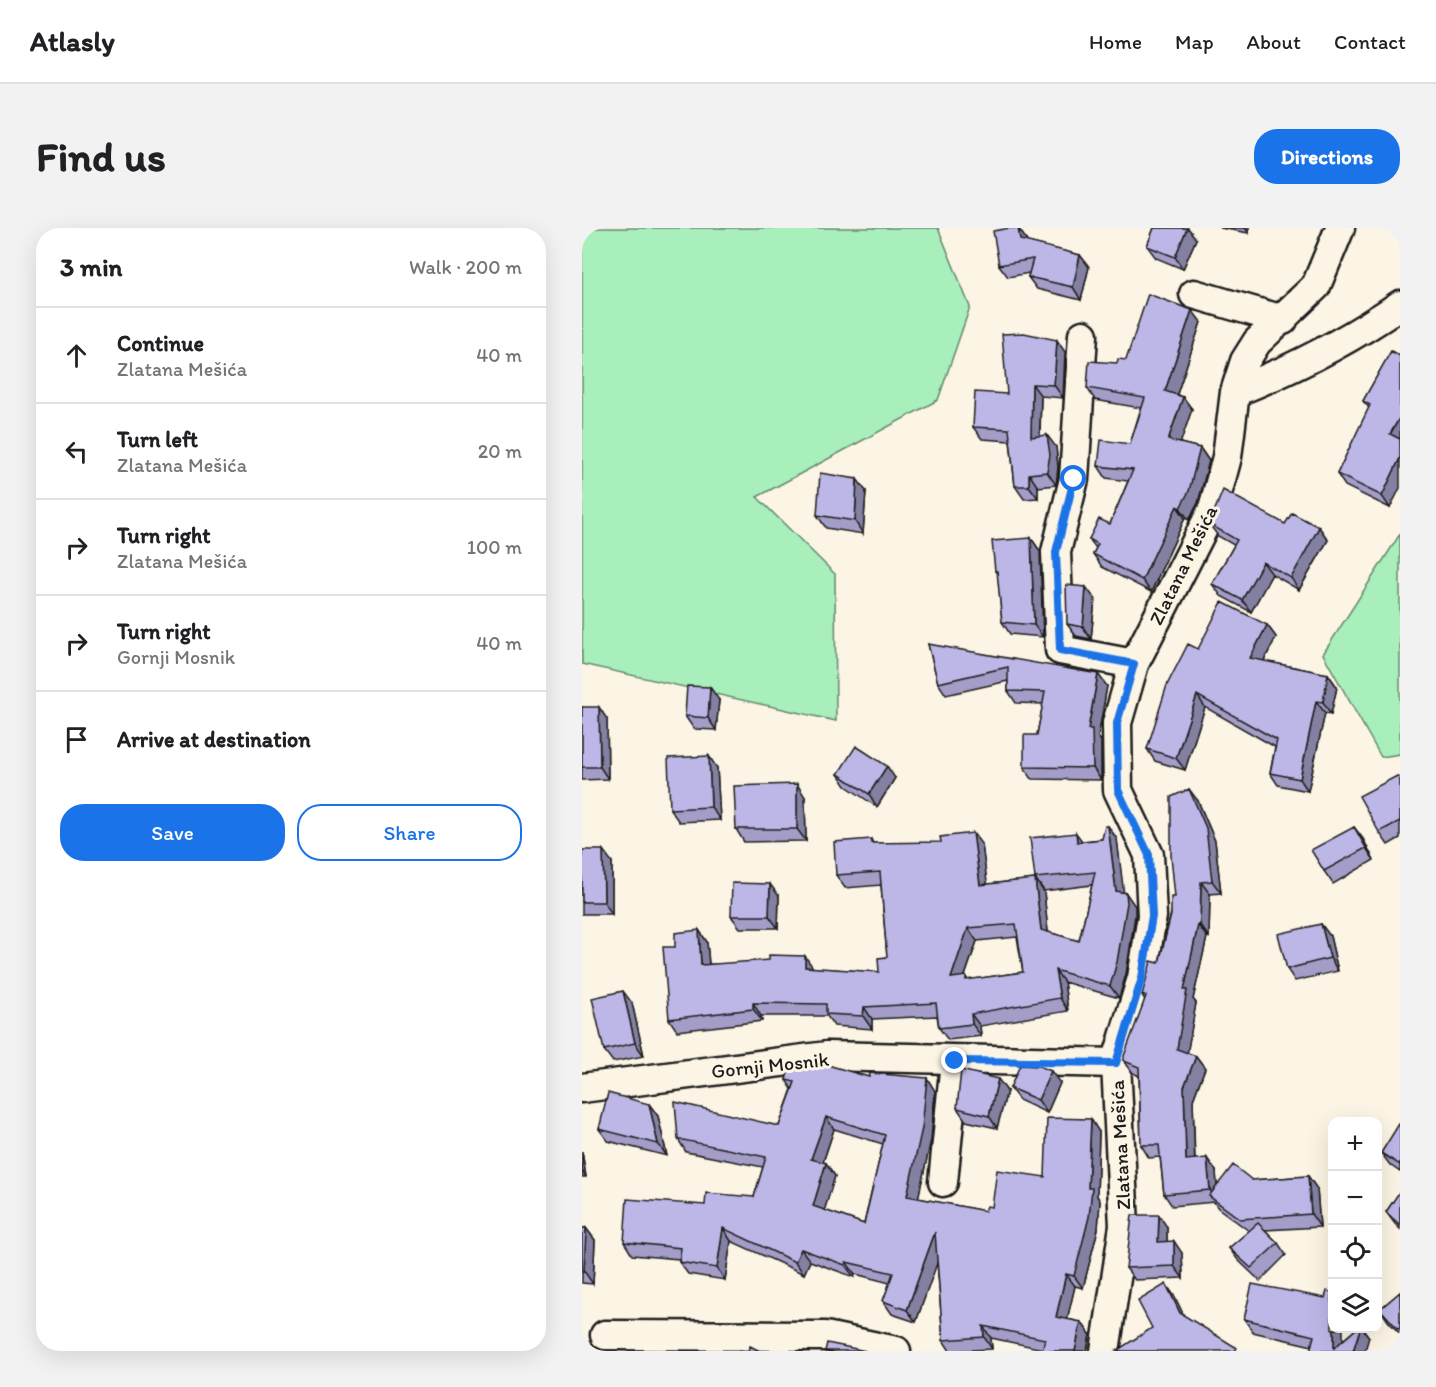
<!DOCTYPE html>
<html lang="en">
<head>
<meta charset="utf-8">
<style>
  :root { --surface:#fff; --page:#f2f2f2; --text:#202124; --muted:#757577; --line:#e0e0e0; --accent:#1a73e8 }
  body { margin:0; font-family:Itim,sans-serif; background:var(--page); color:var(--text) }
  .controls { position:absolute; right:18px; bottom:18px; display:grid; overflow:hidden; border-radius:12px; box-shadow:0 6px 24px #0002 }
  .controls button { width:54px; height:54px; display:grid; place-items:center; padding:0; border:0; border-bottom:2px solid var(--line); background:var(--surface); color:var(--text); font:30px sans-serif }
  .stop { position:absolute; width:18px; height:18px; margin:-14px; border:4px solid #1a73e8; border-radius:50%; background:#fff }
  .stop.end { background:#1a73e8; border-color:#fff; box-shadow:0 2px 6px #0008 }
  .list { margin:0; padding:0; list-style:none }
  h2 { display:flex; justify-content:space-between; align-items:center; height:78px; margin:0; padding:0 24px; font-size:26px }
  h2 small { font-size:20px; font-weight:400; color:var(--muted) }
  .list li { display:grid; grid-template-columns:39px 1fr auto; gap:18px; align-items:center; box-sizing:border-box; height:96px; padding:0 24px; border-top:2px solid var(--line) }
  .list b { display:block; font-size:22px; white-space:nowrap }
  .list p { margin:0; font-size:20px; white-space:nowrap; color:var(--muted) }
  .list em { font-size:20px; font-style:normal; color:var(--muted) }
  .actions { display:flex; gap:12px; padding:18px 24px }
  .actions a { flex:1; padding:14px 0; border:2px solid var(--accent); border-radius:24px; text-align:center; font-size:21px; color:var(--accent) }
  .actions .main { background:var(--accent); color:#fff }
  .icon { flex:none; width:33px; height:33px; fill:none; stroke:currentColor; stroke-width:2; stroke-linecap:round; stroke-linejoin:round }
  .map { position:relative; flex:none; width:818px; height:1123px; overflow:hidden; border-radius:24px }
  header { display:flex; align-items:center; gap:36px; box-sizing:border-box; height:84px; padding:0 30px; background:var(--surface); border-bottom:2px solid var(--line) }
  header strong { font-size:28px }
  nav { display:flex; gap:33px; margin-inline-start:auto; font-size:21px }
  .intro { display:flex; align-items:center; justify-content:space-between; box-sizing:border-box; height:144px; padding:0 36px }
  h1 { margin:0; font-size:42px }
  .button { padding:15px 27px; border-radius:24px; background:var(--accent); color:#fff; font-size:21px; font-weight:700 }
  main { display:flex; gap:36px; padding:0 36px }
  aside { flex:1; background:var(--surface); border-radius:24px; box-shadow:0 6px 24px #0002 }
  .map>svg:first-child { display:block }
  .green { fill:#a8efbc; stroke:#62866c; stroke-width:1.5 }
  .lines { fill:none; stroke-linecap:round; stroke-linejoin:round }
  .minor-casing { stroke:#1c1c1c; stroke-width:33 }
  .minor { stroke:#fcf5e5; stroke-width:28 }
  .wall { fill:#a39dc8; stroke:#1c1c1c; stroke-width:1.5; fill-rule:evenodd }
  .shaded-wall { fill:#8480a2; stroke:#1c1c1c; stroke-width:1.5 }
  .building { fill:#bdb7e8; stroke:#1c1c1c; stroke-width:1.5; fill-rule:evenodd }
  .route { stroke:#1a73e8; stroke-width:8 }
  .labels { text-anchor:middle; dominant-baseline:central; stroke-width:6; stroke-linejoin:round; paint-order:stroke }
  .street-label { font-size:20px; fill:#1c1c1c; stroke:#fcf5e5 }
</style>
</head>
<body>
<header>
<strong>Atlasly</strong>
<nav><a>Home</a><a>Map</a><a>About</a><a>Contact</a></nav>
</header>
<div class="intro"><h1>Find us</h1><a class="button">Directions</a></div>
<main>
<aside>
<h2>3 min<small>Walk · 200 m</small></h2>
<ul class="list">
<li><svg class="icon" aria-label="ahead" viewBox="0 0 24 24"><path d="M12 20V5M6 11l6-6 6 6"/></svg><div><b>Continue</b><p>Zlatana Mešića</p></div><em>40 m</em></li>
<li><svg class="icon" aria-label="left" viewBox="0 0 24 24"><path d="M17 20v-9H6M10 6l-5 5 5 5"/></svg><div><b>Turn left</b><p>Zlatana Mešića</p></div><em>20 m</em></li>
<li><svg class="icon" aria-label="right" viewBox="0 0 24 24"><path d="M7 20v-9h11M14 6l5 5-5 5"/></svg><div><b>Turn right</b><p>Zlatana Mešića</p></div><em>100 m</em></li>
<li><svg class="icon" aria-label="right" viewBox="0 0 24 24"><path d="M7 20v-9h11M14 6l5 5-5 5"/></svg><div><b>Turn right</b><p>Gornji Mosnik</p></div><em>40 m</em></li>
<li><svg class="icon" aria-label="arrive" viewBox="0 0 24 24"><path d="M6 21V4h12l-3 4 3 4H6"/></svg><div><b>Arrive at destination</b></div></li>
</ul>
<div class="actions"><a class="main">Save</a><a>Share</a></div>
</aside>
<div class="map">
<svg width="818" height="1123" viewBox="0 0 818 1123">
  <rect width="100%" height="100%" fill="#fcf5e5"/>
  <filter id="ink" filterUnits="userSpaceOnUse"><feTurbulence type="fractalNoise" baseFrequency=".0167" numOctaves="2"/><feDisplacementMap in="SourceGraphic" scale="12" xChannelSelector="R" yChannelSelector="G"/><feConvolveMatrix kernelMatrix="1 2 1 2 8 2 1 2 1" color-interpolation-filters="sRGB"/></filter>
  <g filter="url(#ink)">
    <path class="green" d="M0,0h356l32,79 -32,93 -181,97 78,77 1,147 -254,-57z
      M818,306v220l-19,3 -58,-103z"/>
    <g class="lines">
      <defs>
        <path id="minor" d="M612,66l89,26
          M501,107l-9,144 -18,73 4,98 74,14
          M653,164c58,-23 113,-51 165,-87
          M0,860l245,-32 289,7
          M361,954l12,-121
          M23,1107l220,1 71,15
          M523,1123l19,-125 -8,-163 26,-85 10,-62 -3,-61 -31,-65 -1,-67 17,-59 79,-155 14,-52 8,-65 10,-31 12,-19 59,-56 24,-58"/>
      </defs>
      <use href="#minor" class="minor-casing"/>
      <use href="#minor" class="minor"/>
    </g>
    <path class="wall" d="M428,0h8l8,11 1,3 53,13 9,12 -8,33 -44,-11 -9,-12 1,-4 -21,4 -9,-12z
      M572,0h34l8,11 -13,30 -27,-11 -9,-12z
      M638,0h29v5z
      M619,94l-24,72 15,15 -12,34 20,5 9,13 -11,42 -9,17 -4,-2 -34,74 -49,-25 -9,-13 3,-6 -7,-9 21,-15 18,-43 -22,-3 -8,-12 32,-22 11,-36 -46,-8 -8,-12 30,-25 9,-3z
      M809,123l-1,157 -45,-22 -8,-12 32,-66 -6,-7z
      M483,124l-2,46 -22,-2 -1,40 16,11 2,20 -2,18 -18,2v11l-14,1 -9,-13 -5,-45 -28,-2 -9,-12 34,-33z
      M284,263l-3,43 -37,-6 -9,-13z
      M627,296h76l34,3 9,13 -29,50 -27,-16 -21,38 -30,-16 -9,-12 22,-39 -16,-9z
      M449,310l9,13 3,86 -33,-3 -8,-12 -4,-47 -3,-4z
      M513,371l-4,40 -15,-3 -9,-12z
      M685,397l9,12 -12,24 64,13 9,13 -6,27 -6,-1 -17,78 -30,-6 -8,-12 5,-26 -70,-40 -20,63 -30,-9 -8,-12 51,-100z
      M346,416l179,42 -9,51 3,4v39l-69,-1 -8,-12 13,-32 6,-31 -27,-1 -8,-12v-10l-62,14 -8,-12z
      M137,472l-3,30 -22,-1 -9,-13z
      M0,479l25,12 1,60 -26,1z
      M135,540l3,52 -41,2 -9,-13z
      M256,546l57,4 -18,29 -31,-21z
      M818,552v58l-12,7 -9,-13z
      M223,569l1,44 -62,1 -8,-13z
      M616,573l17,40 6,52 -11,1 -1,43h-2l-14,62 3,4 -9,50 9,3 9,12 -12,32 2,59 21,12 1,15 35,-6 56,-4 9,13 3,38 -55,3 13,13 8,12 -26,26 -22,-21 -9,-12 20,-17 -31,-23 -4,-6 -42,4 -8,-12 -4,-37 -11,1 -8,-13 -2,-69 -6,-3 -9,-12 21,-61 -3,-5 17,-32z
      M526,598l9,13 6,54 12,13v9l-9,59 -7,24 -55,-16 4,29 -88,15 1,10 -33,4 -9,-12 -2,-12 -65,3v10l-38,-3 -7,-10h-66l1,5 -85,10 -8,-12 6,-72 24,-17 8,12 2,22 104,4 66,4 8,-15 -6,-72 -36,3 -9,-13 35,-36 2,4 109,2 5,39 48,-5 9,13 4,40 31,9 13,-56 -48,6 -9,-13 47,-37 20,-2zM435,709l6,35 -55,8 -3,-4 12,-35z
      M772,599l9,12 11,21 -41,24 -9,-13z
      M0,622l30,12v52h-30z
      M197,668l-1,32h-38l-9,-12z
      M739,696l9,12 8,35 -43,10 -8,-12z
      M50,775l12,53 -31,6 -9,-12z
      M287,849l66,14 -4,49 -13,58 67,13 60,-34 54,-45 -2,64 3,5 -2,28 -15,59 -8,-2 -8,33 14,3 9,12 -3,17h-45l1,-2 -52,-11 1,11 -42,2 -7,-11 -6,-78 -21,60 -24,-8 -9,-13 7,-18 -35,-9 -1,3 -44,-16 -6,13 -73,-33 -6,39 -37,-6 -9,-12v-3l-47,-4 -8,-13 81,-37 49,-8 9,-30 -77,-15 -8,-13 101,-13 13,-37 -6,-9zM252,901l49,15 -19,80 -40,-14 11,-34 -9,-13 -3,-1z
      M478,855l-13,30 -28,-13 -9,-12z
      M425,863l-10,37 -31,-7 -9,-13z
      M67,876l9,12 9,40 -59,-15 -9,-12z
      M818,897v47l-10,-7 -9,-12z
      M0,923l4,26h-4z
      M818,964v37l-5,-5 -9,-12z
      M585,999v15l15,11 1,25 -48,2 -9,-12z
      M0,1000h4l9,12 -2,44 -11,-1z
      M818,1064v42l-12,-13 -8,-12z
      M662,1091l99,21 13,-11h7l6,8 -57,9 -59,-14z"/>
    <path class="shaded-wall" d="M436,0l8,11 2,13 -8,-12z
      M605,0h1l8,11 -13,30 -8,-12z
      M663,0h4v5z
      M498,27l9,12 -8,33 -8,-13z
      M610,82l9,12 -27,81 -9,-12z
      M475,112l8,12 -2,46 -9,-13z
      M450,156l9,12 -2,53 -8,-12z
      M601,169l9,12 -15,44 -9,-13z
      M818,189v28l-10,-11z
      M465,207l9,12 2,20 -2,18 -9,-13z
      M618,220l9,13 -11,42 -9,17 -9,-12z
      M818,230v30l-10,20 -8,-12z
      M447,246l9,13v11l-9,-12z
      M275,251l9,12 -3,43 -8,-13z
      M595,278l8,12 -34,74 -9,-12z
      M737,299l9,13 -29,50 -8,-12z
      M449,310l9,13 3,86 -9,-12z
      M681,334l9,12 -21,38 -9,-12z
      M504,359l9,12 -4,40 -8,-12z
      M685,397l9,12 -17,33 -9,-12z
      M516,446l9,12 -9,51 3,4v39l-8,-12 -5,-39z
      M746,446l9,13 -6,27 -8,-12z
      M128,459l9,13 -3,30 -8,-12z
      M615,467l8,12 -20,63 -9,-12z
      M734,473l9,12 -17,78 -8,-12z
      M17,479l8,12 1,60 -8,-12z
      M127,528l8,12 3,52 -9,-13z
      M305,538l8,12 -18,29 -8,-13z
      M215,556l8,13 1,44 -9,-12z
      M607,561l9,12 17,40 6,52 -9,-12z
      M526,598l9,13 8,64 -9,-12z
      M772,599l9,12 11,21 -8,-12z
      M391,605l9,12 7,52 -9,-12z
      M494,605l9,12 -8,-3z
      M21,622l9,12v52l-8,-12z
      M453,651l9,13 5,50 -8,-12z
      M619,654l9,12 -1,43 -9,-12z
      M188,656l9,12 -1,32 -9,-12z
      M544,665l9,13v9l-9,59 -7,24 -9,-12z
      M739,696l9,12 8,35 -8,-13z
      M616,697l9,12 -14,62 3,4 -10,58 -9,-12 7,-59z
      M386,700l9,13 -17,49 -9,-12z
      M117,702l8,12 3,35 -9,-12z
      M223,728l9,13 -9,-2z
      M473,742l9,12 4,29 -8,-13z
      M41,763l9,12 12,53 -9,-13z
      M171,775l8,13 1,5 -9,-12z
      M282,779l8,12v10l-9,-13z
      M389,786l9,12 1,10 -9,-12z
      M614,828l9,12 -12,32 2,72 -9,-12 -2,-73z
      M469,843l9,12 -13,30 -9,-13z
      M345,850l8,13 -4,49 -15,68 -9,-12z
      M416,851l9,12 -10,37 -8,-12z
      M67,876l9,12 9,40 -9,-12z
      M244,889l8,12 -14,42 -9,-12z
      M509,891l8,13 -2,64 3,5 -2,28 -15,59 -9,-12 14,-88z
      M0,923l4,26 -4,-6z
      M625,930l9,13 2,31 -8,-12z
      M244,935l9,13 -13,42 -9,-12z
      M726,948l9,13 3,38 -9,-13z
      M577,987l8,12v28l-9,-13z
      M4,1000l9,12 -2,44 -9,-13z
      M141,1000l8,13 -6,39 -8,-12z
      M353,1004l9,12 -28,78 -9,-12z
      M592,1013l8,12 1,25 -9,-12z
      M219,1021l9,12 -6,13 -9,-12z
      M264,1034l9,12 -1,3 -9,-12z
      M484,1046l9,12 -10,43 -9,-12z
      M584,1056l9,13 14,29 -9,-13z
      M499,1094l9,12 -3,17h-12z
      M401,1098l8,12 1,11 -8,-12z
      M752,1101h9v22l-9,-3z
      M778,1101h3l6,8 -4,14h-12z"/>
    <path class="building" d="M428,0h8l2,12 60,15 -7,32 -45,-10 5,-18 -34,6 -6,-34z
      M572,0h33l-12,29 -28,-11z
      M566,66l44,16 -27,81 18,6 -15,43 32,8 -11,43 -9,17 -3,-2 -35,74 -49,-26 5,-10 -9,-5 10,-20 11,5 23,-54 -35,-4 3,-26 29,4 15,-46 -58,-10 2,-27 28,2 1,-4 8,1z
      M442,105l33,7 -3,45 -22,-1 -1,53 16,-2 3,20 -3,17 -18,2v12h-14l-6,-57 -36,-2 2,-35 32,2 -5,-60z
      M809,123l9,5v61l-10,17 10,5v19l-18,38 -45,-22 33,-69 -7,-4z
      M238,245l37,6 -2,42 -38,-6z
      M641,262l62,34 7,-11 27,14 -28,51 -28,-16 -21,38 -30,-16 25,-44 -28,-16z
      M449,310l3,87 -32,-3 -5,-51h-2l-3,-30z
      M484,357l20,2 -3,40 -16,-3z
      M640,374l45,23 -17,33 78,16 -5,28 -7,-1 -16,78 -30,-6 7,-33 -80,-45 -21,63 -29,-9 20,-64 21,-41 10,5z
      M346,416l170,30 -10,55h4l1,39 -69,-1v-32h13l8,-43 -37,-1v-24l-70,16z
      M105,458l23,1 -2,31 -23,-2z
      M0,479h17l1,60h-18z
      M274,518l31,20 -18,28 -31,-20z
      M127,528l2,51 -41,2 -2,-51z
      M815,548l3,5v40l-21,11 -20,-36z
      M215,556v45h-61l-2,-43z
      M607,561l17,39 6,53 -11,1 -1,43h-2l-14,65h3l-10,59 19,7 -12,31 2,73 21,-2 3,32 -46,4 -5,-49h-18l-2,-78 -15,-6v-5l22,-60 -4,-1 9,-34 8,2 12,-48v-18h4l-4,-41v-59z
      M523,598h3l8,65 10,2 1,10 -10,59 -7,24 -55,-16 5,28 -89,16 1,10 -33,4 -3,-25 -72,4 -1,9 -37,-2v-10l-73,-1v6l-84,10 -6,-72h12v-14l24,-3 2,35 68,-5v-5l36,1v11l74,5 -1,-14 9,-1 -7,-85 -44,3 -2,-33 37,-3v4l70,-1 -1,-5 33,-4 7,52 55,-6 6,51 38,11 16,-69 -60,6 -5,-40 46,-5 1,9 25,-3zM434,696l7,48 -57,8v-4l-15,2 17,-50z
      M772,599l12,21 -42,23 -13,-21z
      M0,622h21l1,52h-22z
      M150,655l38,1 -1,32h-38z
      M739,696l9,34 -43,11 -9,-35z
      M41,763l12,52 -31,7 -12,-52z
      M232,833l55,16 1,-4 57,5 -5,50 -15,68 78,15 2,-5 5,1 5,-37 48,7 2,-59 44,1 -3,69h4l-3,29 -15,59 -8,-2 -10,43 25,5 -6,29h-33l3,-12 -62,-13 1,11 -41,3 -8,-108 -28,78 -24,-9 10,-28 -47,-11 -1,3 -44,-16 -6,13 -72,-34 -6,40 -38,-6 2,-14 -57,-6 3,-43 78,6 1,-12 48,4 12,-40 -88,-18 -3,-37 104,24 16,-44 -9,-2 4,-16zM244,889l59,18 -21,89 -51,-18 13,-43 -15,-4z
      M438,837l19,1 12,5 -13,29 -28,-12z
      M379,842l37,9 -9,37 -32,-8z
      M26,865l41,11 9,40 -59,-15z
      M817,896l1,1v40l-19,-12z
      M651,937l19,15 56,-4 3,38 -71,5 -31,-23z
      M818,963v34l-14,-13z
      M550,987h27l-1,27 16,-1v25l-48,2z
      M676,995l20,20 -27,25 -22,-20z
      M0,1000h4l-2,43h-2z
      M584,1056l14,29 57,35 -2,3h-119l36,-23 -14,-27z
      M670,1056l73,14 2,-7 5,1v37h2v19l22,-19h4l-7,22h-43l4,-15 -70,-17z
      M818,1064v36l-2,1 -18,-20z
      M245,1115l39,8h-41z
      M168,1118l10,5h-12z"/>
  </g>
  <g class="lines" filter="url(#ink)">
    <path class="route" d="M373,833l161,2 26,-85 10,-62 -3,-61 -31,-65 -1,-67 17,-59 -74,-14 -4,-98 18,-73"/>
  </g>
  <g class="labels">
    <g class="street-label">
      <text transform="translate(601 337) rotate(-64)">Zlatana Mešića</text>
      <text transform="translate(188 837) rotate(-6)">Gornji Mosnik</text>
      <text transform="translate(538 917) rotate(-93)">Zlatana Mešića</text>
    </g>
  </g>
</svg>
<div class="controls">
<button>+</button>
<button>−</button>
<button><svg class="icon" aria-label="locate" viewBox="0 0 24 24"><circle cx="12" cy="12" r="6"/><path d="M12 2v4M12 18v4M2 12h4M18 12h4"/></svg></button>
<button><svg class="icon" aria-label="layers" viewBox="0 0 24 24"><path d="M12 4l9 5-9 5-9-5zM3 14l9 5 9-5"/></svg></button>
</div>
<div class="stop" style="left:492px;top:251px"></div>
<div class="stop end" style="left:373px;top:833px"></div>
</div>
</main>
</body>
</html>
